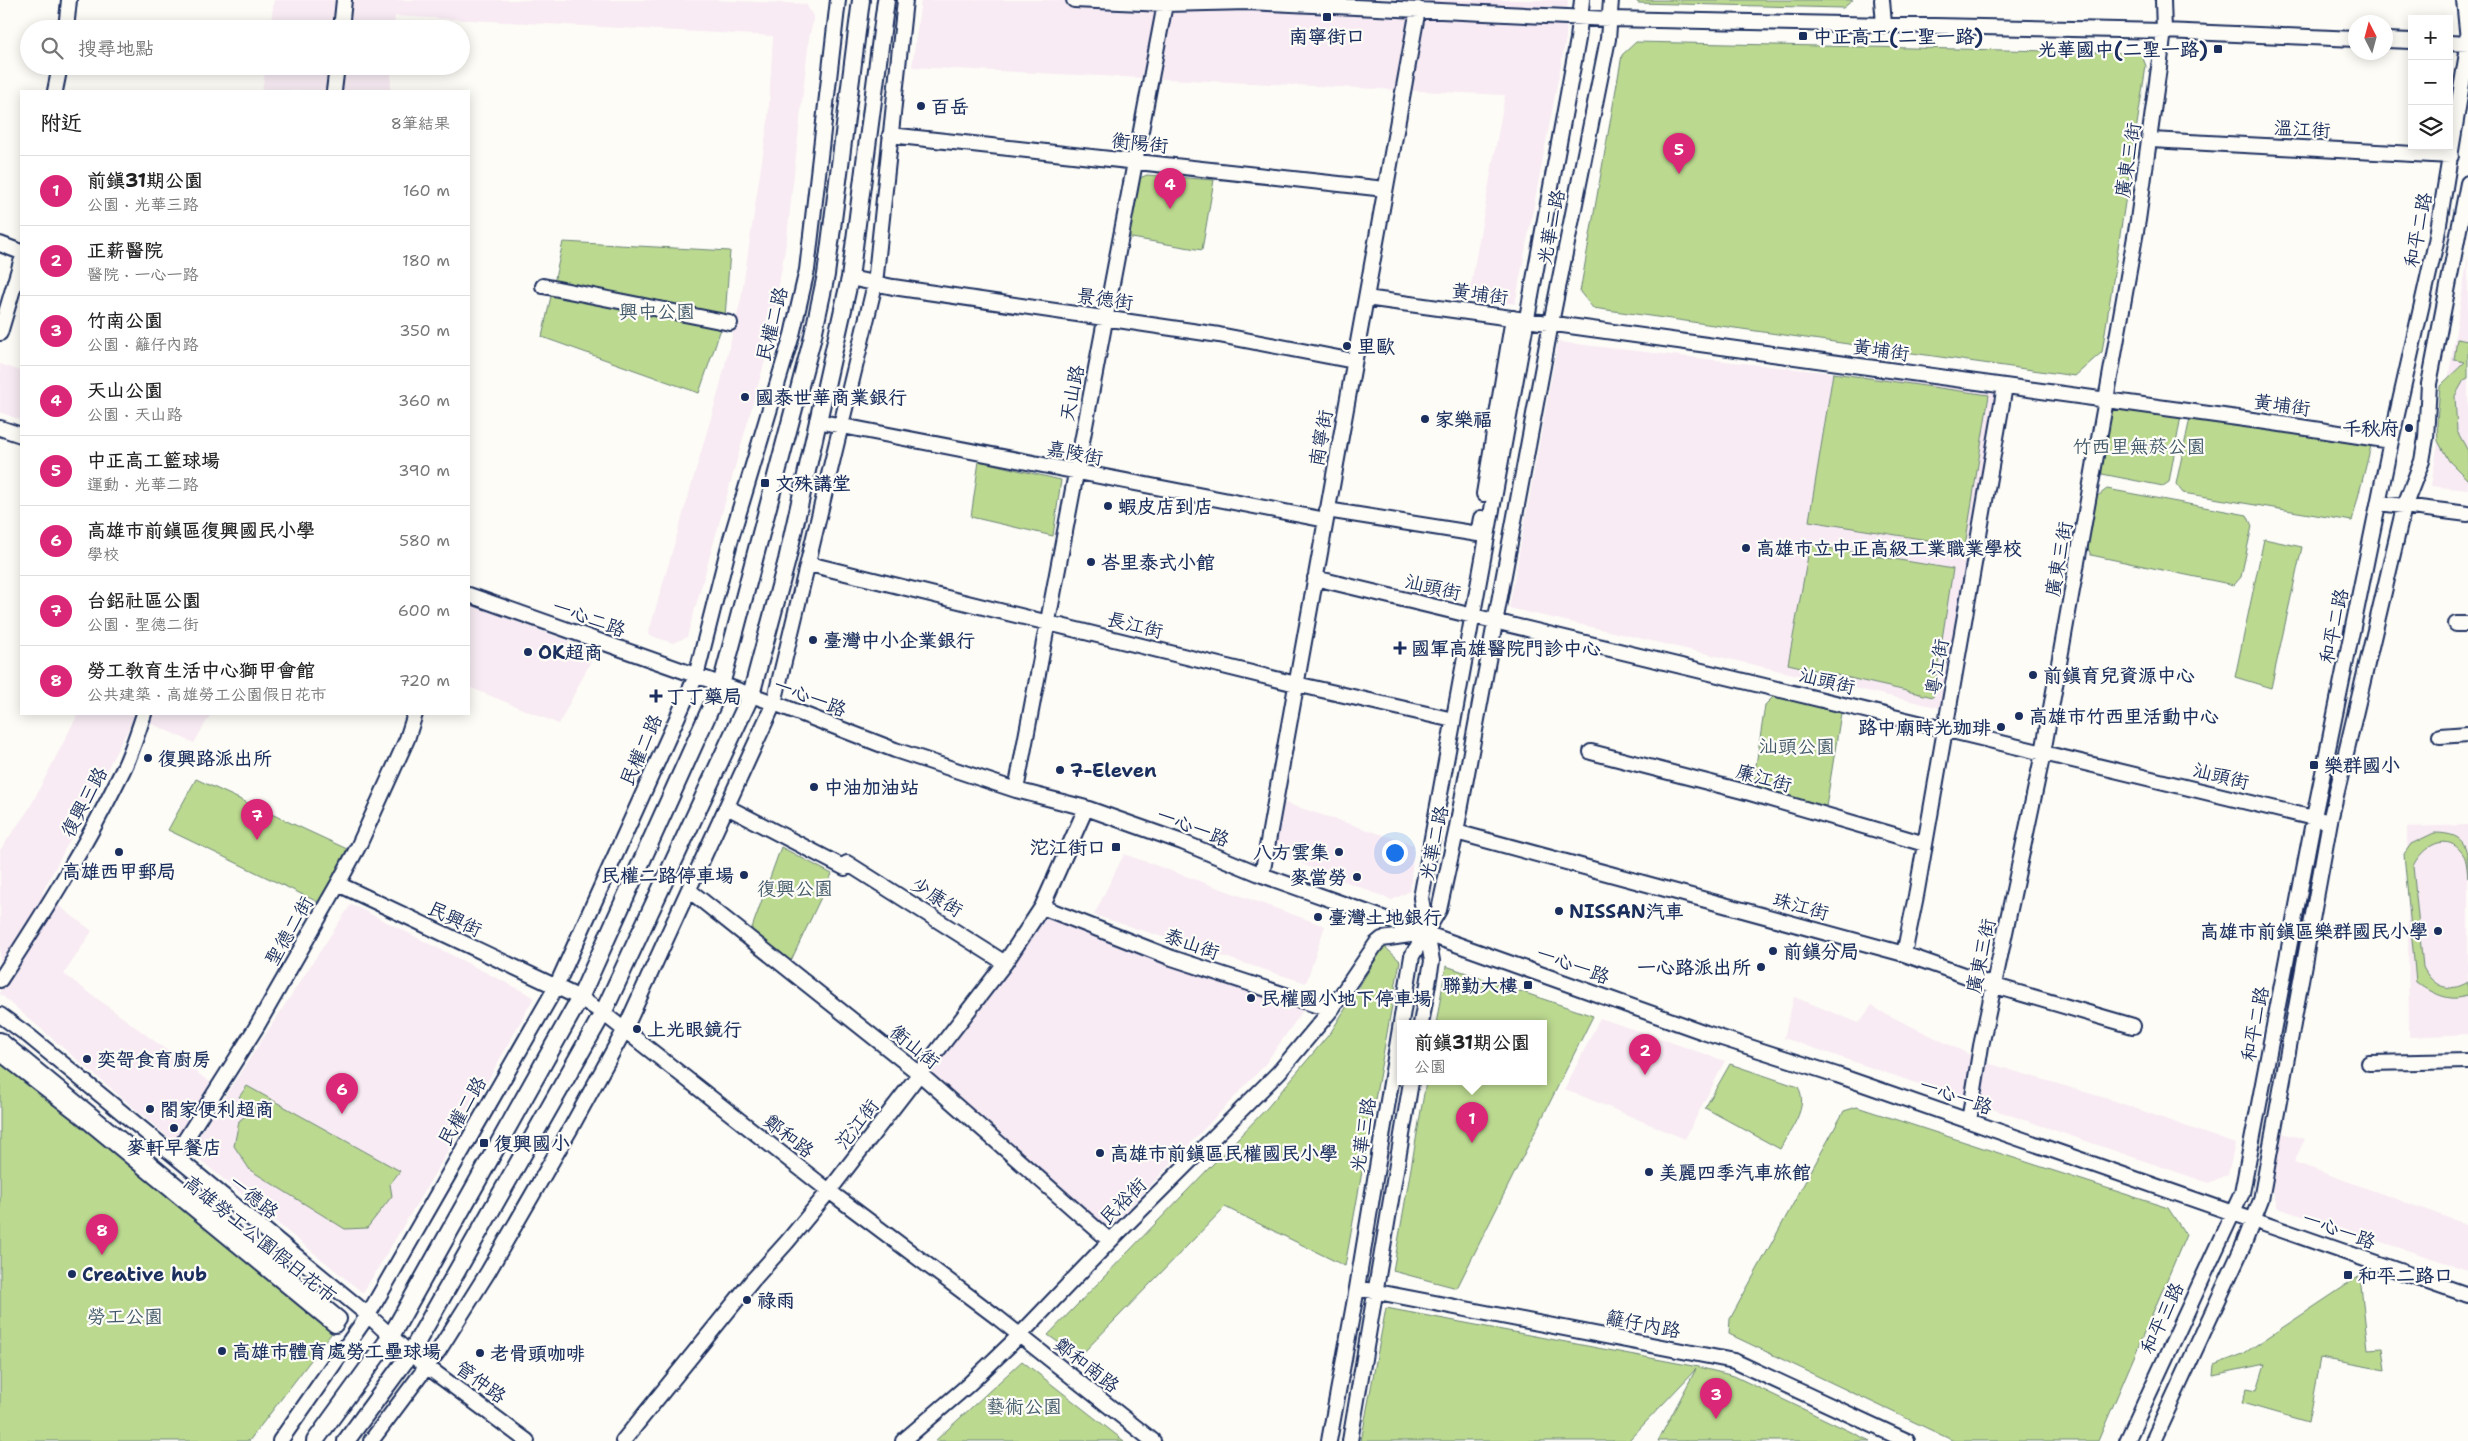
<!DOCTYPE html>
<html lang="zh-TW">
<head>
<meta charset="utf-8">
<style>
  :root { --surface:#fff; --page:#f6f6f6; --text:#222; --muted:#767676; --line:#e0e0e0; --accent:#db2777 }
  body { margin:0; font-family:"Shantell Sans","LXGW WenKai TC",sans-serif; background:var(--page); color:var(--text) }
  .controls { position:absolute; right:15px; top:15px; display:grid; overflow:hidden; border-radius:0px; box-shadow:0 2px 12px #0003 }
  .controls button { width:45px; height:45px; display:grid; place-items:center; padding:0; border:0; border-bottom:1px solid var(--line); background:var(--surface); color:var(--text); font:25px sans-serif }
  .compass { position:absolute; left:2348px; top:15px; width:45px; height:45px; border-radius:50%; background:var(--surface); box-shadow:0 2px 12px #0003; rotate:354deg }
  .you { position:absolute; left:1394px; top:852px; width:18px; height:18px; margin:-12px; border:4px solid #fff; border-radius:50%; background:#1a73e8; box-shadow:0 0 0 8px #1a73e833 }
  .badge { display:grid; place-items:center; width:32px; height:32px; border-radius:50%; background:var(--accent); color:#fff; font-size:16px; font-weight:700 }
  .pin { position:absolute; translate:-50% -41px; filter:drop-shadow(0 1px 2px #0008) }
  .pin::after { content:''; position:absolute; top:26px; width:18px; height:15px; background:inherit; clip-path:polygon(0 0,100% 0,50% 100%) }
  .popup { position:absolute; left:1397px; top:1020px; width:150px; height:65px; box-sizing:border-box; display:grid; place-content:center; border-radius:0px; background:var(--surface); filter:drop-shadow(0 1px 4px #0005); font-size:16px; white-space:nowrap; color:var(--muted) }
  .popup b { font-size:19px; color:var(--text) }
  .popup::after { content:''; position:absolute; left:50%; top:100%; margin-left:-10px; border:10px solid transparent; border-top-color:var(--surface) }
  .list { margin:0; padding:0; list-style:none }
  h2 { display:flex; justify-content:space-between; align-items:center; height:65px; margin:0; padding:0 20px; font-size:21px }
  h2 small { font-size:16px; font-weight:400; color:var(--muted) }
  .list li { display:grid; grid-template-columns:32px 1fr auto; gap:15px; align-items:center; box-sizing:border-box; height:70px; padding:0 20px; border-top:1px solid var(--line) }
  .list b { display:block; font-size:19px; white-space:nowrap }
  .list p { margin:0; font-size:16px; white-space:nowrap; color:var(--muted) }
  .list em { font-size:16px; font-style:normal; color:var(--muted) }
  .icon { flex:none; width:28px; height:28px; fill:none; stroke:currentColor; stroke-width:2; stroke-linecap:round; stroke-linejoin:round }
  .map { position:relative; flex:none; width:2468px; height:1441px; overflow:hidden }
  .search { position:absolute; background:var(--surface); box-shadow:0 2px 12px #0003; left:20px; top:20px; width:450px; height:55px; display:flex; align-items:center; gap:12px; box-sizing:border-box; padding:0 18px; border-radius:28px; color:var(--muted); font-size:19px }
  .panel { position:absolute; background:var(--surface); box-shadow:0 2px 12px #0003; left:20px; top:90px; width:450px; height:625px; border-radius:0px }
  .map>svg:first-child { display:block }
  .built { fill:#f8ebf3 }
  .green { fill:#bcd990; stroke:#6c8477 }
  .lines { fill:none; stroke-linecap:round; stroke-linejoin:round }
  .minor-casing { stroke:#1b2f5e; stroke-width:18 }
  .major-casing { stroke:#1b2f5e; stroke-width:20 }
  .minor { stroke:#fdfcf7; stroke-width:14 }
  .major { stroke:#fdfcf7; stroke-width:16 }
  .poi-dot { fill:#1b2f5e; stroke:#fdfcf7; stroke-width:2 }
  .labels { text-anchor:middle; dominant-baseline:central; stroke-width:4.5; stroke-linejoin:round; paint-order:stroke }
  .poi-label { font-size:19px; font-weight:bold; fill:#1b2f5e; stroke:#fdfcf7; text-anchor:start }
  .street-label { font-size:19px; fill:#1b2f5e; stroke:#fdfcf7 }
  .park-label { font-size:19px; fill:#435a6a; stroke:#fdfcf7 }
</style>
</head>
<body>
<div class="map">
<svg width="2468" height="1441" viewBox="0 0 2468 1441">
  <rect width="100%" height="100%" fill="#fdfcf7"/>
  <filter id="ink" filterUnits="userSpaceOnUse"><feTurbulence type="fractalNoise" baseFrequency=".02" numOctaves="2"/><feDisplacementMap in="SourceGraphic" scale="10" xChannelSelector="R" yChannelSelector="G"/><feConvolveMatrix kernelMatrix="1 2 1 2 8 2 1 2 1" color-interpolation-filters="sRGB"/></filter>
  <g filter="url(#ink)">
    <path class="built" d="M274,0h440l92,4 8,14 -5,20 -22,199 -19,113 -81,287 -14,6 -25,-8 71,-245 22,-91 27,-178 5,-85 -378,-20 -1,13h-124z
      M921,0h647l-2,38 -51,266 -46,-8 36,-201 -593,-28z
      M266,66h126l-2,25h-128z
      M2468,256v234l-37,-4z
      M1558,342l440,50 -53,317 -436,-101z
      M0,364l21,7v49l-21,-8z
      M469,604l127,47 -37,73 -90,-37z
      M78,714h133l-17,29 -59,-27 -93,177 50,38 -28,43 147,109 -36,60 -175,-149v-144l29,-41z
      M1279,801l135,44 -4,46 -18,9 -120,-48z
      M2468,825v209l-59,3 -2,-210z
      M1124,854l201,72 -19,57 -212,-68z
      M351,904l183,93 -75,136 -96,160 -174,-142z
      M1047,917l257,92 -41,58 -157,165 -177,-158z
      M1794,997l65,26 13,-18 8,6 107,52 125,37 123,44 -7,30 -19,9 -425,-145z
      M1600,1018l125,43 -40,78 -120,-50z
      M2278,1132l27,7 -11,23 174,63v45l-190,-62 -6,-18z"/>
    <path class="green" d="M1636,0h217l-10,8 -205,-5z
      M1636,42l505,11 5,13 -44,286 -27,24 -482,-68 -13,-16 42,-237z
      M1147,175l67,5 -12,70 -76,-13 9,-57z
      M563,242l167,9 -5,66 -26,76 -157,-56z
      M2457,339l11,2v37l-4,2 -9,16 2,35 11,20v29l-19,-19 -11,-20 -1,-19 3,-36 25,-24 -11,-2z
      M1833,373l156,22 -24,151 -156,-25z
      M2114,406l67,10 -12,66 -6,4 -61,-12 -2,-7 10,-57z
      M2190,418l181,28 -19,75 -169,-28 -7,-9z
      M979,461l82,19 -8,56 -82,-19z
      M2107,489l140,26 5,11 -11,51 -7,8 -143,-30 -4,-9 8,-48z
      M2264,539l38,8 -31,141 -36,-11z
      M1810,545l143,24 -20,128 -145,-33z
      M1774,696l67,17 -15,94 -65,-16 -7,-12 11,-74z
      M196,779l151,70 -27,54 -152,-73z
      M2434,833c34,0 34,15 34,45 -1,-8 -1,-18 -5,-24 -16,-24 -41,-7 -50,12l10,101c9,19 26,27 45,15v13c-18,9 -37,-3 -52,-13l-12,-128 7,-10z
      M781,847l51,27 -44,93 -39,-31z
      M1384,946l16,15 -55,305 -120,-59 -146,150 -31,-22 219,-227 64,-76z
      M1446,966l147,50 -136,272 -64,-17 33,-189h117v-58h-107z
      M0,1047l334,283 -85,111h-249z
      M1730,1064l68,23c12,20 -9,44 -18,62l-75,-41z
      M247,1086l153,85 -10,13 2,12 -25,32 -22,1 -95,-59 -16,-24 5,-25 16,-13 -16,-11z
      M1857,1107l311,101 18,27 -88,206h-144l-225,-107 1,-15 114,-208z
      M2360,1276l8,73 14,-1 3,22 -65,-12 -12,64 -66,-19 5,-15 10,2 8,-26 -52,11 1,-10 29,-11z
      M1386,1308l312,59 36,9 136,65h-212l38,-72 -68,72h-267z
      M1022,1361l102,80h-189z"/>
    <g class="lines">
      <defs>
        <path id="minor" d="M1074,0l91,4 83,-2 362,17 554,12 192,8
          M1882,0l2,24
          M2464,0l4,40
          M66,29l3,-29
          M341,29l3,-29
          M2386,40l26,1
          M2449,43l19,1
          M55,91l5,-25
          M334,91l3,-25
          M890,135l495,54
          M2151,140l300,16
          M0,244l21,8
          M850,278l43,9 326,48 135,26
          M543,286l187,37
          M1366,298l908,125 117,18
          M0,333l21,-71
          M817,421l509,99
          M0,428l21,7
          M1484,494l29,-176
          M2379,503l89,11
          M1327,510l151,24 3,-16
          M809,564l487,120 157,36
          M1315,578l1007,242
          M469,595l305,108 121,47 121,40 70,18 96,34 80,33 444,158 131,42 631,220
          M2456,624h12
          M2440,736l28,-2
          M1591,752l159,41 175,51
          M1016,790l149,-786
          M727,807l118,61
          M1456,832l448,122 91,32 138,40
          M847,863l158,100
          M1262,875l156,-866
          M338,884l242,114 23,15 226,178 169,127 155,123
          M690,891l230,183 190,167
          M1042,907l130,51 159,52
          M1904,954l12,-58 89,-510
          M0,980c44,-67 86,-134 121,-206 10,-19 16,-40 23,-60
          M0,1015l29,21 339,279 42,39 117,87
          M1421,1024l11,-63 -11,-63 157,-859 4,-39
          M0,1040l339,279 -4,6 -250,-206 -85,-66
          M2369,1063l99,-2
          M1969,1121l12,-75 62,-293 95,-533 26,-189 -1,-31
          M175,1156l82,-130 81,-142 21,-39 48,-106 8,-25
          M1357,1288l377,73 173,80
          M280,1441l88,-126 188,-328 140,-311 34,-134 62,-207 15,-65 31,-270
          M371,1441l68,-91 49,-78 84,-146 52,-95 150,-328 101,-419 30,-284
          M623,1441l129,-160 35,-39 42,-51 176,-228 37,-56 44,-99
          M903,1441l64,-55 52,-50 91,-95 169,-169 52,-62 45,-66 6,-5 42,-6
          M1329,1441l28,-153 55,-332 27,-46 17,-78 95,-509 57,-284 3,-39
          M1350,1441l61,-359
          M2127,1441l115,-248 72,-376 77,-376 45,-199 32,-195
          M2153,1441l90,-195 18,-46 69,-379 74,-314 18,-46 4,-23 3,-54 39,-201"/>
        <path id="major" d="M315,1441l76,-105 189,-338 141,-313 91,-345 14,-65 35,-275
          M346,1441l64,-87 193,-341 148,-318 36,-135 63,-282 36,-278"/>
      </defs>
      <use href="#minor" class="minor-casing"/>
      <use href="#major" class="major-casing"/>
      <use href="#minor" class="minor"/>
      <use href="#major" class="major"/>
    </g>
  </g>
  <g class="poi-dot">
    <rect x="1322" y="12" width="10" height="10" rx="2.5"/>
    <rect x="1798" y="31" width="10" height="10" rx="2.5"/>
    <rect x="2213" y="44" width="10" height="10" rx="2.5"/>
    <circle cx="921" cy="106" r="5"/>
    <circle cx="1347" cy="346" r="5"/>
    <circle cx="745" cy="397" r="5"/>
    <circle cx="1425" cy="419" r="5"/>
    <circle cx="2409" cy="428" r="5"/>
    <rect x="760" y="478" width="10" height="10" rx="2.5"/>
    <circle cx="1108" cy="506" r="5"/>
    <circle cx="1746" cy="548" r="5"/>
    <circle cx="1091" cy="562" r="5"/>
    <circle cx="813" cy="640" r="5"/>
    <path d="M1397.5 640.5h5v5h5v5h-5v5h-5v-5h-5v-5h5z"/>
    <circle cx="528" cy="652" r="5"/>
    <circle cx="2033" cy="675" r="5"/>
    <path d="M653.5 688.5h5v5h5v5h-5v5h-5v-5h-5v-5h5z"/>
    <circle cx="2019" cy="716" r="5"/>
    <circle cx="2001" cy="727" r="5"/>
    <circle cx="148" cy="758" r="5"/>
    <rect x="2309" y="760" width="10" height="10" rx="2.5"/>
    <circle cx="1060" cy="770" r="5"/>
    <circle cx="814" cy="787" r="5"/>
    <rect x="1111" y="842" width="10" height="10" rx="2.5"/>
    <circle cx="119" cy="852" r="5"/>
    <circle cx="1339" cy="852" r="5"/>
    <circle cx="744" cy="875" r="5"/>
    <circle cx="1357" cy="877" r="5"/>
    <circle cx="1559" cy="911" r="5"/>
    <circle cx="1318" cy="917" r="5"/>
    <circle cx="2438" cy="931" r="5"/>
    <circle cx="1773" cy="951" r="5"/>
    <circle cx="1761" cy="967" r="5"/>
    <rect x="1523" y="980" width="10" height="10" rx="2.5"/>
    <circle cx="1251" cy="998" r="5"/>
    <circle cx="637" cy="1029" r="5"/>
    <circle cx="87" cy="1059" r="5"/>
    <circle cx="150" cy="1109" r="5"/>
    <circle cx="174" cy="1128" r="5"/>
    <rect x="479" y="1138" width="10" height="10" rx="2.5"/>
    <circle cx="1100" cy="1153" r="5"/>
    <circle cx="1649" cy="1172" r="5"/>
    <circle cx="72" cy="1274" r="5"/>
    <rect x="2343" y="1270" width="10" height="10" rx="2.5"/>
    <circle cx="747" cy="1300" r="5"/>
    <circle cx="222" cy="1351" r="5"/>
    <circle cx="480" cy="1353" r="5"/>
  </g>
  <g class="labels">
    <g class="poi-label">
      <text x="1327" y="36" text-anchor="middle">南寧街口</text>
      <text x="1813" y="36">中正高工(二聖一路)</text>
      <text x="2208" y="49" text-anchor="end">光華國中(二聖一路)</text>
      <text x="931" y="106">百岳</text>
      <text x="1357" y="346">里歐</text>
      <text x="755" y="397">國泰世華商業銀行</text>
      <text x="1435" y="419">家樂福</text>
      <text x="2399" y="428" text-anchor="end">千秋府</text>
      <text x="775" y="483">文殊講堂</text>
      <text x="1118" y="506">蝦皮店到店</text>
      <text x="1756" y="548">高雄市立中正高級工業職業學校</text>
      <text x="1101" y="562">峇里泰式小館</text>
      <text x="823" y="640">臺灣中小企業銀行</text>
      <text x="1411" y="648">國軍高雄醫院門診中心</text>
      <text x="538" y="652">OK超商</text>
      <text x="2043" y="675">前鎮育兒資源中心</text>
      <text x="666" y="696">丁丁藥局</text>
      <text x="2029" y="716">高雄市竹西里活動中心</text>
      <text x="1991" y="727" text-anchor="end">路中廟時光珈琲</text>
      <text x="158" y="758">復興路派出所</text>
      <text x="2324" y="765">樂群國小</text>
      <text x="1070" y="770">7-Eleven</text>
      <text x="824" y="787">中油加油站</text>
      <text x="1106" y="847" text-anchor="end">沱江街口</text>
      <text x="1329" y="852" text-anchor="end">八方雲集</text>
      <text x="119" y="871" text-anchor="middle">高雄西甲郵局</text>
      <text x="734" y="875" text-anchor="end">民權二路停車場</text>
      <text x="1347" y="877" text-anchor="end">麥當勞</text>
      <text x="1569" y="911">NISSAN汽車</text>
      <text x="1328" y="917">臺灣土地銀行</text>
      <text x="2428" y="931" text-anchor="end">高雄市前鎮區樂群國民小學</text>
      <text x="1783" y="951">前鎮分局</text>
      <text x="1751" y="967" text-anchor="end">一心路派出所</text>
      <text x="1518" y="985" text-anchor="end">聯勤大樓</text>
      <text x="1261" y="998">民權國小地下停車場</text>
      <text x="647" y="1029">上光眼鏡行</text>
      <text x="97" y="1059">奕哿食育廚房</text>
      <text x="160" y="1109">閤家便利超商</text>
      <text x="494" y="1143">復興國小</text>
      <text x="174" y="1147" text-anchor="middle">麥軒早餐店</text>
      <text x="1110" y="1153">高雄市前鎮區民權國民小學</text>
      <text x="1659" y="1172">美麗四季汽車旅館</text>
      <text x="82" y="1274">Creative hub</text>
      <text x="2358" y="1275">和平二路口</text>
      <text x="757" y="1300">祿雨</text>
      <text x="232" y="1351">高雄市體育處勞工壘球場</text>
      <text x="490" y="1353">老骨頭咖啡</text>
    </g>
    <g class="street-label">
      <text transform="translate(2302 129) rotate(3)">溫江街</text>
      <text transform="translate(1140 143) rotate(6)">衡陽街</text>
      <text transform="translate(2128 160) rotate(-81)">廣東三街</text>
      <text transform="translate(1551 227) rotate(-79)">光華二路</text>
      <text transform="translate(2418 230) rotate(-79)">和平二路</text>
      <text transform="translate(1480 294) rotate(8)">黃埔街</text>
      <text transform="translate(1105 299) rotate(8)">景德街</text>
      <text transform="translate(772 324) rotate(-76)">民權二路</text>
      <text transform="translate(1881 350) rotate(8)">黃埔街</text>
      <text transform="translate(1072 393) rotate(-79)">天山路</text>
      <text transform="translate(2282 405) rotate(8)">黃埔街</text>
      <text transform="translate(1321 438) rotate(-80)">南寧街</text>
      <text transform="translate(1075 453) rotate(11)">嘉陵街</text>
      <text transform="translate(2059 559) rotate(-80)">廣東三街</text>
      <text transform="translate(1433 587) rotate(13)">汕頭街</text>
      <text transform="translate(589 618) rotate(20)">一心二路</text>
      <text transform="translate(1135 625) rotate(14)">長江街</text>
      <text transform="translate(2334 626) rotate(-78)">和平二路</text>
      <text transform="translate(1937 667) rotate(-80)">粵江街</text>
      <text transform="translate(1827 681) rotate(14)">汕頭街</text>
      <text transform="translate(810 697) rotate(21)">一心一路</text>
      <text transform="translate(641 750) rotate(-66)">民權二路</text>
      <text transform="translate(2221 776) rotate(14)">汕頭街</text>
      <text transform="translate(1764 778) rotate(16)">廉江街</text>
      <text transform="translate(84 802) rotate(-62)">復興三路</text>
      <text transform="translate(1193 827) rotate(21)">一心一路</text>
      <text transform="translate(1434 843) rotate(-78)">光華二路</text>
      <text transform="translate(937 897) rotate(32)">少康街</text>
      <text transform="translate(1801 906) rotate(16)">珠江街</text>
      <text transform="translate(455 919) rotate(25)">民興街</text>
      <text transform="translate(289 931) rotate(-60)">聖德二街</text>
      <text transform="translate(1192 944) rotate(19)">泰山街</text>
      <text transform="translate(1981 956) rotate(-78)">廣東三街</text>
      <text transform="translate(1573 965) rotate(20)">一心一路</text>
      <text transform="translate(2255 1024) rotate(-79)">和平二路</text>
      <text transform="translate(915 1047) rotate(39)">衡山街</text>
      <text transform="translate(1956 1096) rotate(19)">一心一路</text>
      <text transform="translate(462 1111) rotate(-60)">民權二路</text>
      <text transform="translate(857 1124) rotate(-52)">沱江街</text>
      <text transform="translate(1363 1135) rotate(-81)">光華三路</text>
      <text transform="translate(789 1136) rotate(38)">鄭和路</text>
      <text transform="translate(254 1197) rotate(39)">一德路</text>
      <text transform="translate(1123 1201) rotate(-45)">民裕街</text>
      <text transform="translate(2339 1230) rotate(20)">一心一路</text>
      <text transform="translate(260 1239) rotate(39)">高雄勞工公園假日花市</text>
      <text transform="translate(2162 1318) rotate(-65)">和平三路</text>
      <text transform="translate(1643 1324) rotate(11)">籬仔內路</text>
      <text transform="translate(1087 1365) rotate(38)">鄭和南路</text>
      <text transform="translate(481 1382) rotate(36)">管仲路</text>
    </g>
    <g class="park-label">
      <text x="657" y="311">興中公園</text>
      <text x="2139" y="446">竹西里無菸公園</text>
      <text x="1797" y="746">汕頭公園</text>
      <text x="795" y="888">復興公園</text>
      <text x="125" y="1316">勞工公園</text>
      <text x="1024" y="1406">藝術公園</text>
    </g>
  </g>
</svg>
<div class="controls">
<button>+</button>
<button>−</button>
<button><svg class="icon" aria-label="layers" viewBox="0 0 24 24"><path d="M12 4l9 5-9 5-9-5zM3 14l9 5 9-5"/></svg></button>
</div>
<svg class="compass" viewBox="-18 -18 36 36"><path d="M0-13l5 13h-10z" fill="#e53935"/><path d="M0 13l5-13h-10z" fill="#767676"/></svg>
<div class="you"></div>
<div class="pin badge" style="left:1472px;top:1143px">1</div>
<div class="popup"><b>前鎮31期公園</b>公園</div>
<div class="pin badge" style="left:1645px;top:1075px">2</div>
<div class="pin badge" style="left:1716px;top:1419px">3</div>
<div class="pin badge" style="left:1170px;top:209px">4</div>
<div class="pin badge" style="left:1679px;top:174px">5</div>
<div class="pin badge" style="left:342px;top:1114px">6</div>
<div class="pin badge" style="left:257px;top:840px">7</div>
<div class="pin badge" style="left:102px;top:1255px">8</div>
<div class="search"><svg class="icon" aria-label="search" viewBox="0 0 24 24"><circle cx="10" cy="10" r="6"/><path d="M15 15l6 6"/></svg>搜尋地點</div>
<section class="panel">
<h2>附近<small>8筆結果</small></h2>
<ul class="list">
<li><span class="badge">1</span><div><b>前鎮31期公園</b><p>公園 · 光華三路</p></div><em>160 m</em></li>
<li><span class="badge">2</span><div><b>正薪醫院</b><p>醫院 · 一心一路</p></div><em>180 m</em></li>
<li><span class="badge">3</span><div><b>竹南公園</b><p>公園 · 籬仔內路</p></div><em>350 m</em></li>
<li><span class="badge">4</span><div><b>天山公園</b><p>公園 · 天山路</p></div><em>360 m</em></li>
<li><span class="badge">5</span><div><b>中正高工籃球場</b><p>運動 · 光華二路</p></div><em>390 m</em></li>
<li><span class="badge">6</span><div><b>高雄市前鎮區復興國民小學</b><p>學校</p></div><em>580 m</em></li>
<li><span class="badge">7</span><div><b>台鋁社區公園</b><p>公園 · 聖德二街</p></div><em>600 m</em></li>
<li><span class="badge">8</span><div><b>勞工教育生活中心獅甲會館</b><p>公共建築 · 高雄勞工公園假日花市</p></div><em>720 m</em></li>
</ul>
</section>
</div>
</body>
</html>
